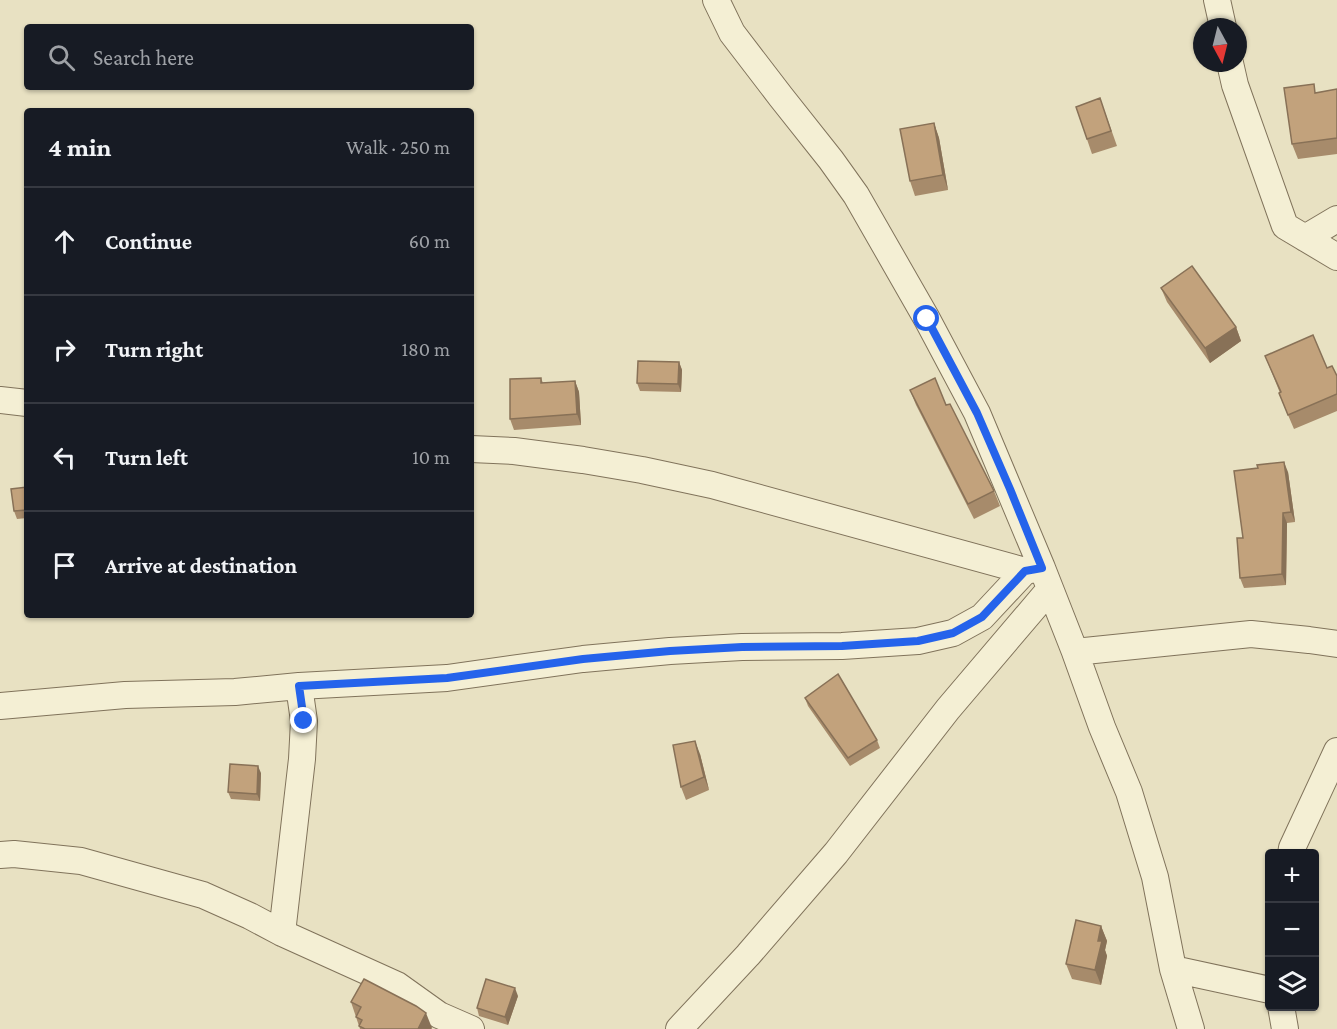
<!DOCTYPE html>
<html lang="en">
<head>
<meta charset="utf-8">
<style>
  :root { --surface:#171b24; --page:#242831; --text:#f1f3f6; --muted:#9ea1a6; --line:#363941 }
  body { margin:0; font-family:"Crimson Pro",serif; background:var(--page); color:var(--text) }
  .controls { position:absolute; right:18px; bottom:18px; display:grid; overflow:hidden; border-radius:6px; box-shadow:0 2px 4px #0004 }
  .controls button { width:54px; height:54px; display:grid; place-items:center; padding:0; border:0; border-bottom:2px solid var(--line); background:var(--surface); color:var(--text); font:30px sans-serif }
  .compass { position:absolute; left:1193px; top:18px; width:54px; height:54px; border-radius:50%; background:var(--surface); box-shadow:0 2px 4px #0004; rotate:173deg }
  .stop { position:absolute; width:18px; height:18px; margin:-14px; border:4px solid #2563eb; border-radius:50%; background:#fff }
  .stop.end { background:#2563eb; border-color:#fff; box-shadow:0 2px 6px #0008 }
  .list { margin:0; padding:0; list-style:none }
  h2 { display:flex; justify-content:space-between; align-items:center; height:78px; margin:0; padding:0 24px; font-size:26px }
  h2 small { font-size:20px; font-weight:400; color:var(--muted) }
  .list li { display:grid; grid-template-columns:39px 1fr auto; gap:18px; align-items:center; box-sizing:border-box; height:108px; padding:0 24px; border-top:2px solid var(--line) }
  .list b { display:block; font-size:22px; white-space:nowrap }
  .list em { font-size:20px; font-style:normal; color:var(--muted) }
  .icon { flex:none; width:33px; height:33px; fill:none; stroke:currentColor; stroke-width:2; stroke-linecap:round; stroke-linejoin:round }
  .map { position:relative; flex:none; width:1337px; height:1029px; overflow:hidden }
  .search { position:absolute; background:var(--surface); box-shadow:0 2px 4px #0004; left:24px; top:24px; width:450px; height:66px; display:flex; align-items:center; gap:15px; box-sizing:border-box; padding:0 21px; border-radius:6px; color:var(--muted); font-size:22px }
  .panel { position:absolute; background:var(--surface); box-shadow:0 2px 4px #0004; left:24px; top:108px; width:450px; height:510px; border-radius:6px }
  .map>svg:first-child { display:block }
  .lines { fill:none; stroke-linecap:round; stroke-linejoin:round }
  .minor-casing { stroke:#80735b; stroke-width:28 }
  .minor { stroke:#f4efd4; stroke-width:26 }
  .wall { fill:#a78b6b }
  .shaded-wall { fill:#887157 }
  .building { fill:#c2a27c; stroke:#887157; stroke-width:1.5 }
  .route { stroke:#2563eb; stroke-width:8 }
</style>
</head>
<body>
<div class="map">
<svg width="1337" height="1029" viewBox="0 0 1337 1029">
  <rect width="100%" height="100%" fill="#e8e1c2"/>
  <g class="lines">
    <defs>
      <path id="minor" d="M716,0l16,33 49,64 50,63 25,35 71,124 50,94 65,155 33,84 27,75 27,65 26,85 18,92 18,60
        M1217,0l6,27
        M1230,63l5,22 50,141 52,31
        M1305,238l32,-19
        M0,400l27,3
        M471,449l43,2 69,9 59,10 70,15 313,86
        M1075,652l176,-18 58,6 28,4
        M0,706l125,-11 110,-3 64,-6
        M1291,854l1,-6 45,-97
        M0,855l14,-1 67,7 122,34 47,21 32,17 115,52 42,30 32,14
        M282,933l20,-174 2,-38 -5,-35 148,-8 136,-19 87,-8 72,-4 100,-1 76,-5 35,-8 29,-16 43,-46 17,-3
        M1173,969l97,21
        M1281,1006l4,23
        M679,1029l69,-74 88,-102 112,-144 102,-120"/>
    </defs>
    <use href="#minor" class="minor-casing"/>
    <use href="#minor" class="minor"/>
  </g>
  <path class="wall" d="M1337,89v65l-39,5 -6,-15 25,-51z
    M1100,98l17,48 -25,8 -16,-47z
    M934,123l5,15 9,52 -33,6 -5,-15z
    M1161,288l75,39 5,14 -31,22 -43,-61z
    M1265,356l62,12 10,8v35l-43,18 -9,-21 -6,-15h1z
    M679,362l3,8 -1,22 -41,-1 -3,-8z
    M541,378l2,5 32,-2 4,11 2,33 -67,5 -4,-11z
    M910,390l36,15 48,86 6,15 -26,13 -58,-114z
    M1288,472l7,50 -8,1 -1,62 -42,3 -4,-10 3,-40z
    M27,487v31l-10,1 -3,-8z
    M805,698l72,42 3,8 -30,18 -42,-60z
    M700,754l9,36 -23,10 -5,-13z
    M261,773l-1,28 -29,-2 -3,-7z
    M1101,926l6,15 -2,9 2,6 -6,29 -29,-6 -6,-15z
    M518,996l-10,29 -29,-9 -2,-8z
    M351,1002l81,26 -1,1h-71z"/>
  <path class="shaded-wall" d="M934,123l5,15 9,52 -5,-15z
    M1236,327l5,14 -31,22 -5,-15z
    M679,362l3,8 -1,22 -3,-8z
    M575,381l4,11 2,33 -4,-11z
    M1284,462l4,10 7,50 -4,-10z
    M1283,513l4,10 -1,62 -4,-11z
    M695,741l5,13 9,36 -5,-13z
    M258,766l3,7 -1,28 -3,-7z
    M1101,926l6,15 -2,9 2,6 -6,29 -6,-15 3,-29z
    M515,988l3,8 -10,29 -3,-8z
    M426,1013l6,15 -1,1h-13z"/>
  <path class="building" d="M1314,84l1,9 22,-4v49l-45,6 -8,-56z
    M1100,98l11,33 -24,8 -11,-32z
    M934,123l9,52 -33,6 -10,-52z
    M1192,266l44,61 -31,21 -44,-60z
    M1313,335l14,33 5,-2 5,10v18l-49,21 -9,-22 2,-1 -16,-36z
    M638,361l41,1 -1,22 -41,-1z
    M541,378v5l34,-2 2,33 -67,5v-40z
    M935,378l11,27 4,-1 44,87 -26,13 -58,-114z
    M1284,462l7,50 -8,1 -1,61 -42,4 -3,-40h6l-9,-67 24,-3 -1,-3z
    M27,487v23l-13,1 -3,-22z
    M838,674l39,66 -29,18 -43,-60z
    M695,741l9,36 -23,10 -8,-42z
    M230,764l28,2 -1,28 -29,-2z
    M1076,920l25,6 -3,15h4l-7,29 -29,-6z
    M364,979l52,27 10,7 -8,16h-53l-6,-3 3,-6 -6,-3 5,-10 -10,-5z
    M486,979l29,9 -10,29 -28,-9z"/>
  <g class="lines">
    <path class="route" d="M304,721l-5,-35 148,-8 136,-19 87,-8 72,-4 100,-1 76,-5 35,-8 29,-16 43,-46 17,-3 -32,-79 -33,-76 -50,-94"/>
  </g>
</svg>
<div class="controls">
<button>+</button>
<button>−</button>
<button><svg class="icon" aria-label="layers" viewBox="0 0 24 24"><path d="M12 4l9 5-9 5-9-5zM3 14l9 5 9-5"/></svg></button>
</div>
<svg class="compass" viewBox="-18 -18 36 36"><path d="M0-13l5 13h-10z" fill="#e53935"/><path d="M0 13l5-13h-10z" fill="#9ea1a6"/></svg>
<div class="stop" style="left:927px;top:319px"></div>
<div class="stop end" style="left:304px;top:721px"></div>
<div class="search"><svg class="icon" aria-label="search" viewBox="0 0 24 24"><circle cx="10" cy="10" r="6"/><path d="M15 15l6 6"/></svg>Search here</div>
<section class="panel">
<h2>4 min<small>Walk · 250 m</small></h2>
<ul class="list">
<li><svg class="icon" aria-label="ahead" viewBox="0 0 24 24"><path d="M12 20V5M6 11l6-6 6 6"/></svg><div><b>Continue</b></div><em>60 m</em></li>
<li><svg class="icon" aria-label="right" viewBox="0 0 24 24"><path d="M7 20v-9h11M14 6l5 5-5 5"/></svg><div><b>Turn right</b></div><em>180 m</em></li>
<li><svg class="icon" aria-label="left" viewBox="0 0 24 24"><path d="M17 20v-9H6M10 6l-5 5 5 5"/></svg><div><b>Turn left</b></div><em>10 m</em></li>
<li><svg class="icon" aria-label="arrive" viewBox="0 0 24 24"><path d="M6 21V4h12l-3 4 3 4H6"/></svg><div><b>Arrive at destination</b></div></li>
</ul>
</section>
</div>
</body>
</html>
